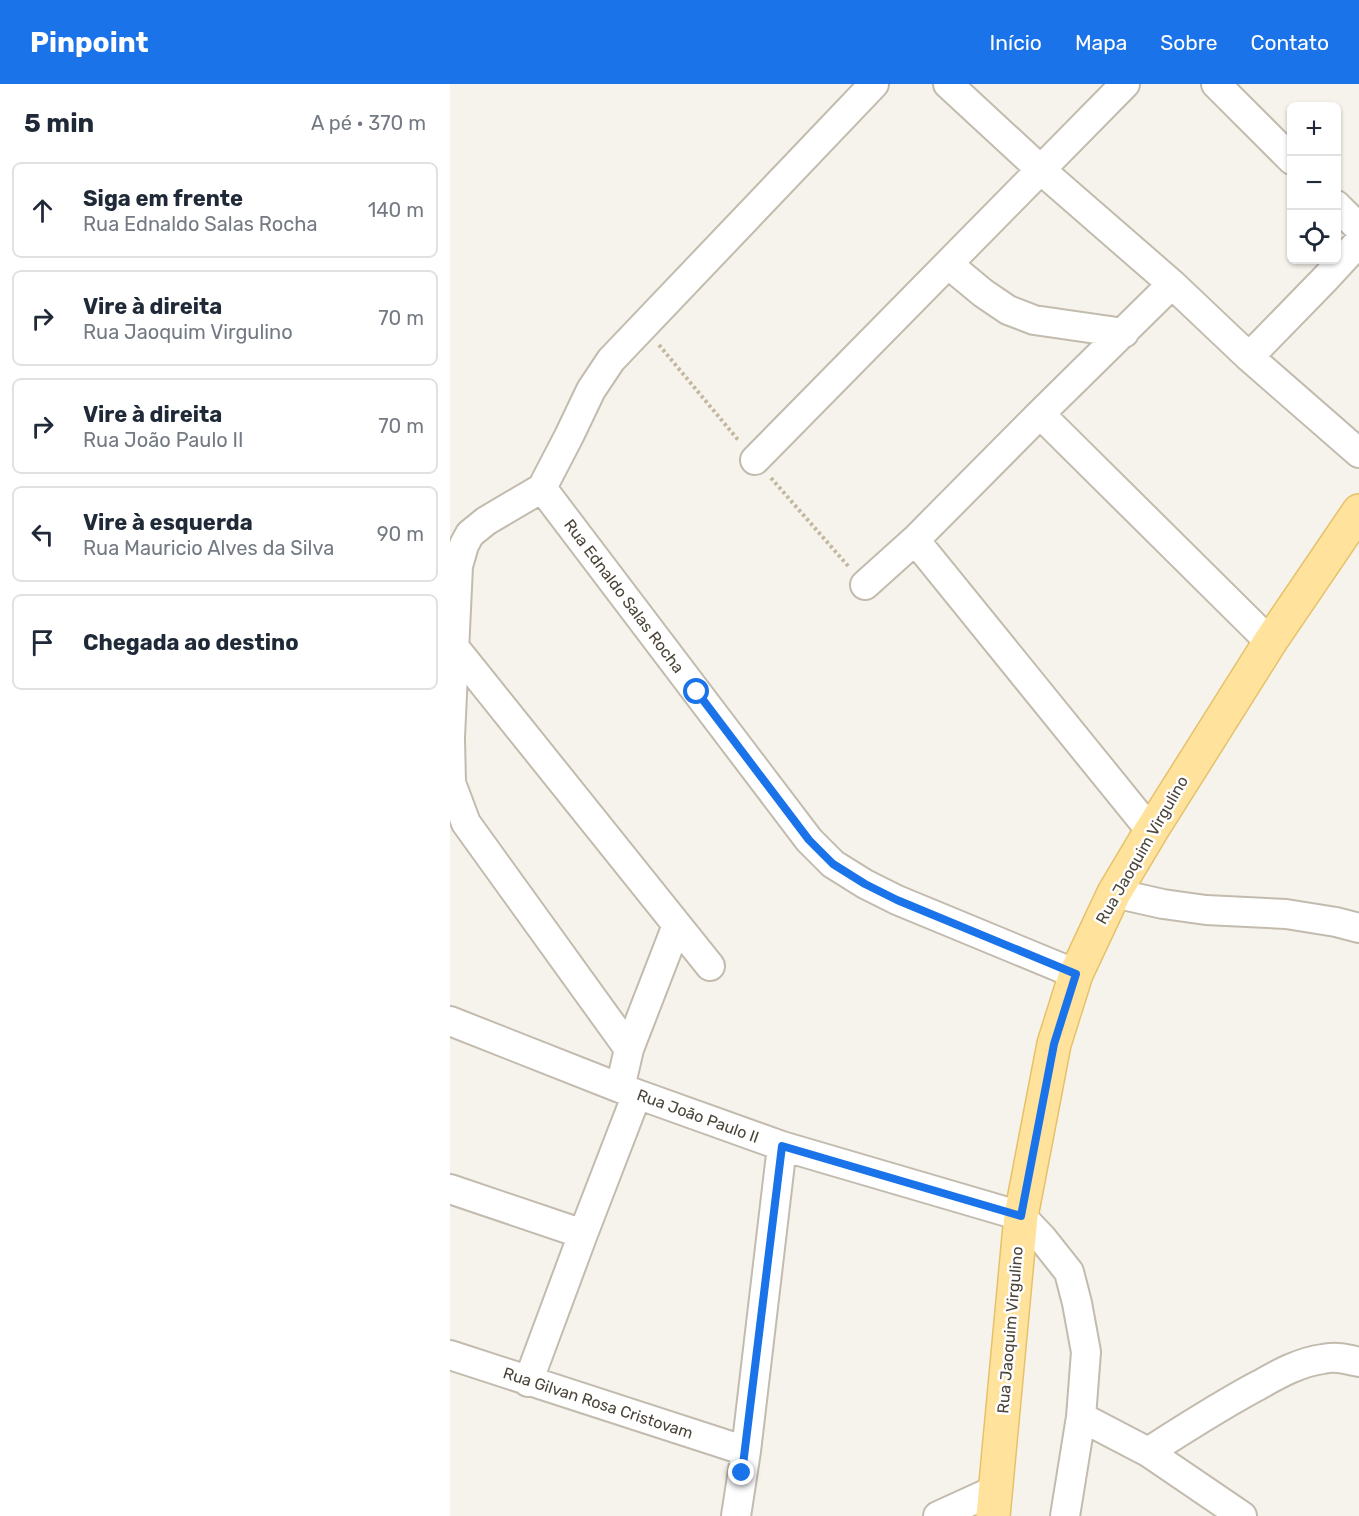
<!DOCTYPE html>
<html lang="pt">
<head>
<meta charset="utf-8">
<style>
  :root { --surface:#fff; --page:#f6f6f7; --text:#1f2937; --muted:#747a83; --line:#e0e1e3; --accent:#1a73e8 }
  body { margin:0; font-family:Rubik,sans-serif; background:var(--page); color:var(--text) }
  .controls { position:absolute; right:18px; top:18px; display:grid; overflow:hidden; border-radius:9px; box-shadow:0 2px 4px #0004 }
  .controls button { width:54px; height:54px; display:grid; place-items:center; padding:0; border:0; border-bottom:2px solid var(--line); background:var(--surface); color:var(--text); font:30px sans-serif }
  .stop { position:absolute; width:18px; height:18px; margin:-14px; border:4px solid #1a73e8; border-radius:50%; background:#fff }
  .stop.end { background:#1a73e8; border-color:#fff; box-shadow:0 2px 6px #0008 }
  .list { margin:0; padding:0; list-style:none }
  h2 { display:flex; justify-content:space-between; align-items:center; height:78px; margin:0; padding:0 24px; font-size:26px }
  h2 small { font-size:20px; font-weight:400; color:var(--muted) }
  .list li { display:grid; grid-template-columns:39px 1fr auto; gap:18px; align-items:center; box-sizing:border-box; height:96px; margin:0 12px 12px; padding:0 12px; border:2px solid var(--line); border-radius:9px }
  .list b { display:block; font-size:22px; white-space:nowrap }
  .list p { margin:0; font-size:20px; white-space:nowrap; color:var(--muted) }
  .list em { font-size:20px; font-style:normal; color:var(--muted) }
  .icon { flex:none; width:33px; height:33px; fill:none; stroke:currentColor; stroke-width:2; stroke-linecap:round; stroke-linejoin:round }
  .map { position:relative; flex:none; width:909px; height:1432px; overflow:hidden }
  header { display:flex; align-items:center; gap:36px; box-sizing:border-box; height:84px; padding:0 30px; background:var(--accent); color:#fff }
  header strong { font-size:28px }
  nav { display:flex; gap:33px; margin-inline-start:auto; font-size:21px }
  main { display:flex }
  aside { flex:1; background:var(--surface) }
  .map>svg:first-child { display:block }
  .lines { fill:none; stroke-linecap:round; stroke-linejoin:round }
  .minor-casing { stroke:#c2bbae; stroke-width:32 }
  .major-casing { stroke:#e6c16a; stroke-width:36 }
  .path { stroke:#c4b79f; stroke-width:4; stroke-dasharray:3 3; stroke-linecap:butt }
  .minor { stroke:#fff; stroke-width:28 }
  .major { stroke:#ffe39c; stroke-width:33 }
  .route { stroke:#1a73e8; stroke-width:8 }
  .labels { text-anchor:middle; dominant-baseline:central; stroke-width:5; stroke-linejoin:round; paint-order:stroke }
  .street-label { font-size:16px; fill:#4b4439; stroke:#fff }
</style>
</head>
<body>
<header>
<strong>Pinpoint</strong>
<nav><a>Início</a><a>Mapa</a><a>Sobre</a><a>Contato</a></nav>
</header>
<main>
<aside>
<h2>5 min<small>A pé · 370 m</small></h2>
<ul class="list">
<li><svg class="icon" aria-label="ahead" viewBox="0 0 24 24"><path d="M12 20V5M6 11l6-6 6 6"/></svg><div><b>Siga em frente</b><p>Rua Ednaldo Salas Rocha</p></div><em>140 m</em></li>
<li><svg class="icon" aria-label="right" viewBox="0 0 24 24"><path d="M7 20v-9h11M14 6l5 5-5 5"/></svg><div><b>Vire à direita</b><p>Rua Jaoquim Virgulino</p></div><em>70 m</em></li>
<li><svg class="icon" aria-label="right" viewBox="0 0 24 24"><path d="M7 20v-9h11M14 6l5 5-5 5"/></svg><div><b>Vire à direita</b><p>Rua João Paulo II</p></div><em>70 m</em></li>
<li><svg class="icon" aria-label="left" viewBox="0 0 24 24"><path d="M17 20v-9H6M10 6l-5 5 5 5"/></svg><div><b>Vire à esquerda</b><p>Rua Mauricio Alves da Silva</p></div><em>90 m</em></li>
<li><svg class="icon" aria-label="arrive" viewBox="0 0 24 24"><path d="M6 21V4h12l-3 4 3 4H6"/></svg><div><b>Chegada ao destino</b></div></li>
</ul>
</aside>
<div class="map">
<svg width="909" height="1432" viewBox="0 0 909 1432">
  <rect width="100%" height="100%" fill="#f6f3ec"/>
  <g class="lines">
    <defs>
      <path id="minor" d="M498,0l93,86 131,114 77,73 110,96
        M766,0l76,76
        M886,121l23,23
        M498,180l35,29 25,17 26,10 90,13
        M799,273l76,-78 34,-37
        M590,330l230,228
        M305,376l370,-376
        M92,404l267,352 24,24 32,20 32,16 179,74
        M92,404l27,-52 22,-46 20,-30 263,-276
        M465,456l236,291
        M415,501l50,-45 125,-126 132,-130
        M5,564l255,318
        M0,653l8,-171 6,-21 6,-11 16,-13 56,-33
        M0,655l1,44 15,40 163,226 -9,39
        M664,809l49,11 43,6 80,4 50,8 23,6
        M0,937l170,67 162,58 239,70 21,22 27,34 8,31 9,49 -5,65 67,35 94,64
        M179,965l48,-124
        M0,1105l133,45
        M0,1271l296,96
        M78,1298l55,-148 54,-140
        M698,1368c36,-23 73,-47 111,-67 19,-11 41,-23 64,-26 12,-3 24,0 36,3
        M286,1432l10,-65 36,-305
        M488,1432l57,-26
        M615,1432l16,-99"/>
      <path id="major" d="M543,1432l28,-300 33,-172 22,-70 38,-81 37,-62 119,-189 89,-131"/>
    </defs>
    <use href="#minor" class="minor-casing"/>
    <use href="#major" class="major-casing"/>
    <path class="path" d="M209,261l80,96
      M321,394l78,89"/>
    <use href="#minor" class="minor"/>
    <use href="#major" class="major"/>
  </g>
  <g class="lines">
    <path class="route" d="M247,608l112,148 24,24 32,20 32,16 179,74 -22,70 -33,172 -239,-70 -40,327"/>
  </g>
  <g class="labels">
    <g class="street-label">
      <text transform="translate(174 512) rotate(53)">Rua Ednaldo Salas Rocha</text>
      <text transform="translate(692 766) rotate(-60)">Rua Jaoquim Virgulino</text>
      <text transform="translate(248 1032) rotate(20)">Rua João Paulo II</text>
      <text transform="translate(560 1246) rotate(-85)">Rua Jaoquim Virgulino</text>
      <text transform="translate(148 1319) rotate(18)">Rua Gilvan Rosa Cristovam</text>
    </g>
  </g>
</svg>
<div class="controls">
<button>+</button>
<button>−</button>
<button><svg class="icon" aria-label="locate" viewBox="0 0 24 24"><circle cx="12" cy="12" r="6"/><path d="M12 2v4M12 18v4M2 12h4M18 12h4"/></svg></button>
</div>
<div class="stop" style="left:247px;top:608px"></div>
<div class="stop end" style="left:292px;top:1389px"></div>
</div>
</main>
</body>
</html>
